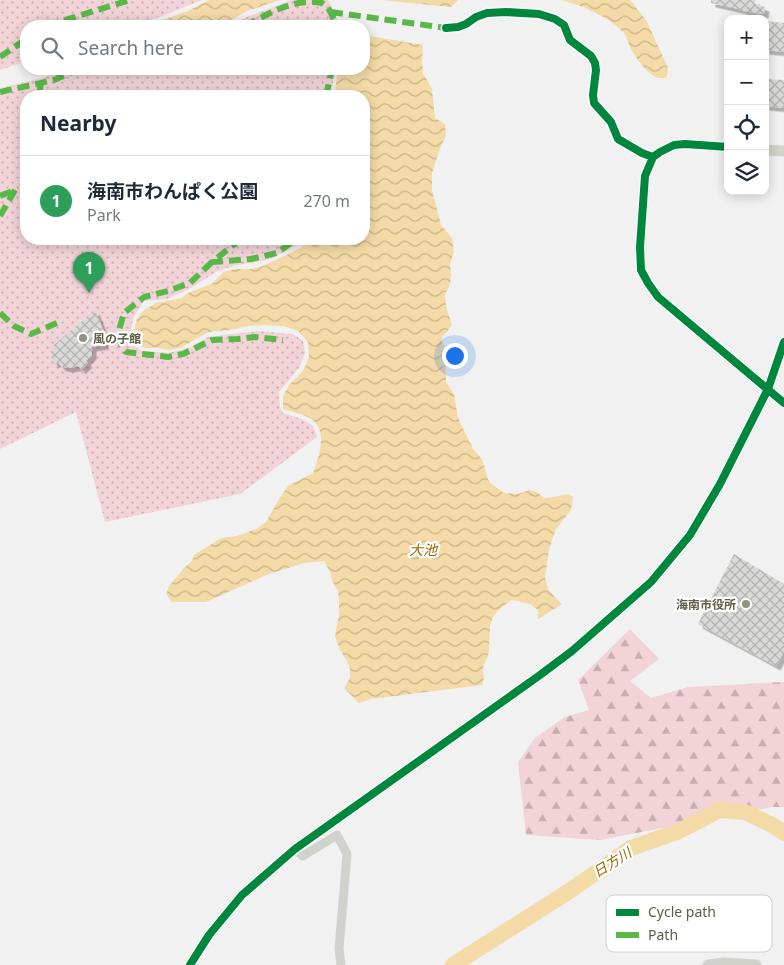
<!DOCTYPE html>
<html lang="en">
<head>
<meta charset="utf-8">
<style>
  :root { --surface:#fff; --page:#f2f2f3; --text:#1f2937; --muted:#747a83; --line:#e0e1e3; --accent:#ea580c }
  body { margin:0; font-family:"Noto Sans","Noto Sans JP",sans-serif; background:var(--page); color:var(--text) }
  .controls { position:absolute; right:15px; top:15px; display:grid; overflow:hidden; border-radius:10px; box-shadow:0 2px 12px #0003 }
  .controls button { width:45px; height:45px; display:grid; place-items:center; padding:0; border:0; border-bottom:1px solid var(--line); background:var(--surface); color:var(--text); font:25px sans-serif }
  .you { position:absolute; left:454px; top:355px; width:18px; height:18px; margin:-12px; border:4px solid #fff; border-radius:50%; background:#1a73e8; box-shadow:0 0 0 8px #1a73e833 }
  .badge { display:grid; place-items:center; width:32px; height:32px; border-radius:50%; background:var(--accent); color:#fff; font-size:16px; font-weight:700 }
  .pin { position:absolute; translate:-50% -41px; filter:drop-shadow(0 1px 2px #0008) }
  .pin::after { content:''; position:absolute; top:26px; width:18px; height:15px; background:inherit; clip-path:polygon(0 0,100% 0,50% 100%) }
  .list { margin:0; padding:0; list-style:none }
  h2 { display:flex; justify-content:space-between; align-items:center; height:65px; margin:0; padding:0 20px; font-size:21px }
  h2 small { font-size:16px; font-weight:400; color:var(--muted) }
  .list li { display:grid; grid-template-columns:32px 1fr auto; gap:15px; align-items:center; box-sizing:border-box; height:90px; padding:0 20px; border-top:1px solid var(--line) }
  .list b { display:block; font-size:19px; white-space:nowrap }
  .list p { margin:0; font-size:16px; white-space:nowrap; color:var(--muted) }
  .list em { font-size:16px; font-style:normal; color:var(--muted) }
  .icon { flex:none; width:28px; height:28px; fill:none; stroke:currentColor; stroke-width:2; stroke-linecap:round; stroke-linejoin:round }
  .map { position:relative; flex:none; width:784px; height:965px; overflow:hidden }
  .search { position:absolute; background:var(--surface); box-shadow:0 2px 12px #0003; left:20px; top:20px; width:350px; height:55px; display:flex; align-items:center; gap:12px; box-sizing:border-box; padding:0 18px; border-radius:20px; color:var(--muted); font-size:19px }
  .panel { position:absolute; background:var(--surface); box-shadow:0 2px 12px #0003; left:20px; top:90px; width:350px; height:155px; border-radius:20px }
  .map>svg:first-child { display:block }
  .forest { fill:url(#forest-firs) }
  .park { fill:url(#park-dots) }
  .water { fill:url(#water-waves) }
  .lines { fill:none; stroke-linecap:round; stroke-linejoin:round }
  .river { stroke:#f3daa6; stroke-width:16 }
  .building { fill:url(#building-cross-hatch); filter:url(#shadow) }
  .minor { stroke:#d2d2cd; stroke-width:9 }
  .tertiary { stroke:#d2d2cd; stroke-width:11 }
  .quiet { stroke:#58b947; stroke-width:6; stroke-dasharray:12 6; stroke-linecap:butt }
  .cycleway-casing { stroke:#fff; stroke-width:11 }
  .cycleway { stroke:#00873e; stroke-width:8 }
  .poi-dot { fill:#929182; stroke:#fff; stroke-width:2 }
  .labels { text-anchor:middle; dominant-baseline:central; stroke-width:4.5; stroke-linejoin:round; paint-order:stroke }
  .poi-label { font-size:12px; font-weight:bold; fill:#5f5e46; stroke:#fff; text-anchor:start }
  .water-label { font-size:14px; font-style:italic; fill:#976803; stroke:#fff }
  .key { fill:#fff; stroke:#cfcfc8; stroke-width:1 }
  .key-label { font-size:14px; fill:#5f5e46 }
</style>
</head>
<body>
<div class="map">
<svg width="784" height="965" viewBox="0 0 784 965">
  <defs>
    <pattern id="forest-firs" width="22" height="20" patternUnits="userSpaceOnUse" patternTransform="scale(1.25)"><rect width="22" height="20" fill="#f2d3d8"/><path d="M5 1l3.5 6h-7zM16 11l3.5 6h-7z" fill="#c7aeb1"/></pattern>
    <pattern id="park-dots" width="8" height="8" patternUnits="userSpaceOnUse" patternTransform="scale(1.25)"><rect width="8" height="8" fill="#f2d3d8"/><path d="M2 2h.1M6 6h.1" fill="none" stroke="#c7aeb1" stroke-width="1.8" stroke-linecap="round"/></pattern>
    <pattern id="water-waves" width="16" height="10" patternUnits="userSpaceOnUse" patternTransform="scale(1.25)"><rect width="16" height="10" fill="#f3daa6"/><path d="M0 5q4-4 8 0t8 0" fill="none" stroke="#c8b489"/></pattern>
    <pattern id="building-cross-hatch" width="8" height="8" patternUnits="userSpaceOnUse" patternTransform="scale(1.25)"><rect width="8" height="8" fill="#d9dad8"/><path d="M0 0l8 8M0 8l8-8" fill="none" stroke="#b3b4b1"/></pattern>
    <filter id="shadow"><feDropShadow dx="4.5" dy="4.5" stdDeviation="0" flood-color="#0004"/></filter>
  </defs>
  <rect width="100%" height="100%" fill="#f1f1f2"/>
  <path class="forest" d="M630,629l29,30 -29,22 21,17 37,-11 96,-5v125h-12l-172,33 -74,-5 -8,-73 17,-24 30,-21 24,-7 -11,-30z"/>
  <path class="park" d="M0,0h202l-65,26h-111v35l-26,9z
    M291,0h37l11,23v3h-115z
    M66,69h270l-6,27h-304v143h278l-5,5 -28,15 -38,7 -17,6 -25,16 -24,11 -23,2 -10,15 -4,18 6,13 6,4 27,2 22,-6 17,-10 50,-6 35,3 10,7 2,12 -6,15 -20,24 1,16 3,5 19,6 11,7 4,11 -77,57 -135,28 -29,-110 -76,37v-361l45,-11z"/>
  <path class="water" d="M209,0h71l-33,11 -21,12 -9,3h-71l42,-15z
    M381,0h77l-7,7z
    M561,0h69l16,20 22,48 -1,9c-2,1 -5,1 -8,1 -11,-2 -24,-21 -29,-31 -2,-5 -3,-10 -6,-14 -16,-17 -41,-27 -63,-33z
    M364,35l59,10 -1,16 1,12 9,16 3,29 10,6 1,11 -7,16 -7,22v17l9,35 11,13 2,14 -4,12 1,12 -1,8 -5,11 2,15 5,15 -11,14 4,9 1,34 8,12 4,24 15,31 9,10 7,23 15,11 14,1 11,-4 8,2 7,6 11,-1 13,-3 5,3 -2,13 -15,19 -7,20 -4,29 4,13 13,13 -24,15v-9l-8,-6 -18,-4c-26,17 -21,23 -23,51 0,6 -6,12 -6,18 0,7 2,10 -1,16l-111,14 -12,4 -15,-15 6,-10v-9l-3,-8 -7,-11 -5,-14 4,-21v-15l-1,-9 -6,-10 -2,-9 -6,-11 -20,2 -35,11 -63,28h-34l-6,-8 3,-8 15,-18 8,-7 2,-6 27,-17 16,-2 19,-7 10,-7 13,-23 9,-13 25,-13c6,-17 16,-43 -3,-55 -8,-4 -18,-6 -27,-9v-13l6,-11 14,-14 6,-14 -1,-15 -10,-11 -15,-5 -18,-1 -17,1 -17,4 -16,1 -8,2 -27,15 -12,2 -10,-2h-14l-6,-4 -4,-14 3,-11 7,-9 12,-7 26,-5 6,-5 25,-10 10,-11 12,-3h17l13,-4 36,-17 7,-9h56v-143h-28l-1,-5 3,-22h26z"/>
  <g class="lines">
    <path class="river" d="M453,965l115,-73 63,-44 46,-16 43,-22 25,2 29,14 10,7"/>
  </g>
  <path class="building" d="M711,0h45l-1,4 10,3 -1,7 -21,-3v-1l-32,-7z
    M765,21l19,2v29l-19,-2z
    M765,79l19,1v28l-19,-2z
    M95,310l9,22v13l-12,2v8l-6,6 2,2 -7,7 -2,-4 -9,2 -8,-1 -5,-5 -3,2 -2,-5 -1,-8 4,-1 -1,-5z
    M734,554l50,30v67l-8,15 -78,-42z"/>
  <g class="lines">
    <path class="minor" d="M446,28l12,-1 8,-3 10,-7 11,-4 19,-1 33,2 16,5 9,6 6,15 21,16 4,7 1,7 -3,25 1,8 17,19 7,17 24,14 11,4
      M295,849l8,7 34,-21 10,19 -8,95 2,16"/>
    <path class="tertiary" d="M728,147l-43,-3 -11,1 -14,7 -7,5 -8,19 -5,71 1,23 7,13 10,14 126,106
      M765,150l19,1
      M190,965l19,-30 33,-40 53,-46 245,-174 32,-24 79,-69 39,-47 30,-51 48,-95 16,-47
      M708,965l16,-2 32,2"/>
    <path class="quiet" d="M331,12l115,16
      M47,26l5,-2 78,-24
      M245,26c21,-11 46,-26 70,-24 1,0 7,1 7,1 9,5 11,15 14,23
      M0,57l26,-18
      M0,92l54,-12 25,-11
      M39,96l2,-13
      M326,96l6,-27
      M0,196l15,-6
      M0,216l15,-26 11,-4
      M241,239l-29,23 39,-3 26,-6 19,-14
      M212,262l-22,21 -22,8 -24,6 -20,16 -5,17 2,15 5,7 42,5 15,-3 29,-14 26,-1 17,-2 28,3
      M0,313l14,13 17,8 26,-11"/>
    <defs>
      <path id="cycleway" d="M446,28l12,-1 8,-3 10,-7 11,-4 19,-1 33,2 16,5 9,6 6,15 21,16 4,7 1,7 -3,25 1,8 17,19 7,17 24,14 11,4
        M728,147l-43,-3 -11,1 -14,7 -7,5 -8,19 -5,71 1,23 7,13 10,14 126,106
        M190,965l19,-30 33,-40 53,-46 245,-174 32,-24 79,-69 39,-47 30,-51 48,-95 16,-47"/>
    </defs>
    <use href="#cycleway" class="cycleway-casing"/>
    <use href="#cycleway" class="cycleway"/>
  </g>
  <g class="poi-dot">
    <circle cx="83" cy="338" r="5"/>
    <circle cx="746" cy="604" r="5"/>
  </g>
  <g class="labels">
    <g class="poi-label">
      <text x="93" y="338">風の子館</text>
      <text x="736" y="604" text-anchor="end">海南市役所</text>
    </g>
    <g class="water-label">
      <text x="423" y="549">大池</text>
      <text transform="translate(612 862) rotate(-32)">日方川</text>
    </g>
  </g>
  <rect x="606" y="895" width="166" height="57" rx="8" class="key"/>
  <rect x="616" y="909" width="23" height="7" fill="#00873e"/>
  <rect x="616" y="932" width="23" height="6" fill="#58b947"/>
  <g class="key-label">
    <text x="648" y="917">Cycle path</text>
    <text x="648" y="940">Path</text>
  </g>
</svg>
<div class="controls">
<button>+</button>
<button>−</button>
<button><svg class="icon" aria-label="locate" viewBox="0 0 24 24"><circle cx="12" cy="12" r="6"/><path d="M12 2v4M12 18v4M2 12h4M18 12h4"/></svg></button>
<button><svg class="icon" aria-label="layers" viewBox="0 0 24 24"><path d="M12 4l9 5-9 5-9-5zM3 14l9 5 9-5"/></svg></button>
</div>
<div class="you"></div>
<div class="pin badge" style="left:89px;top:293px;background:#2e9e5b">1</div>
<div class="search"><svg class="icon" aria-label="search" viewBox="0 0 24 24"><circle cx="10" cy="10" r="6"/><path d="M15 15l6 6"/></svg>Search here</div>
<section class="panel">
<h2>Nearby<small></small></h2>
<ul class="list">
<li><span class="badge" style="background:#2e9e5b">1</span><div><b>海南市わんぱく公園</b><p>Park</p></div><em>270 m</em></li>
</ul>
</section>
</div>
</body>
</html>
